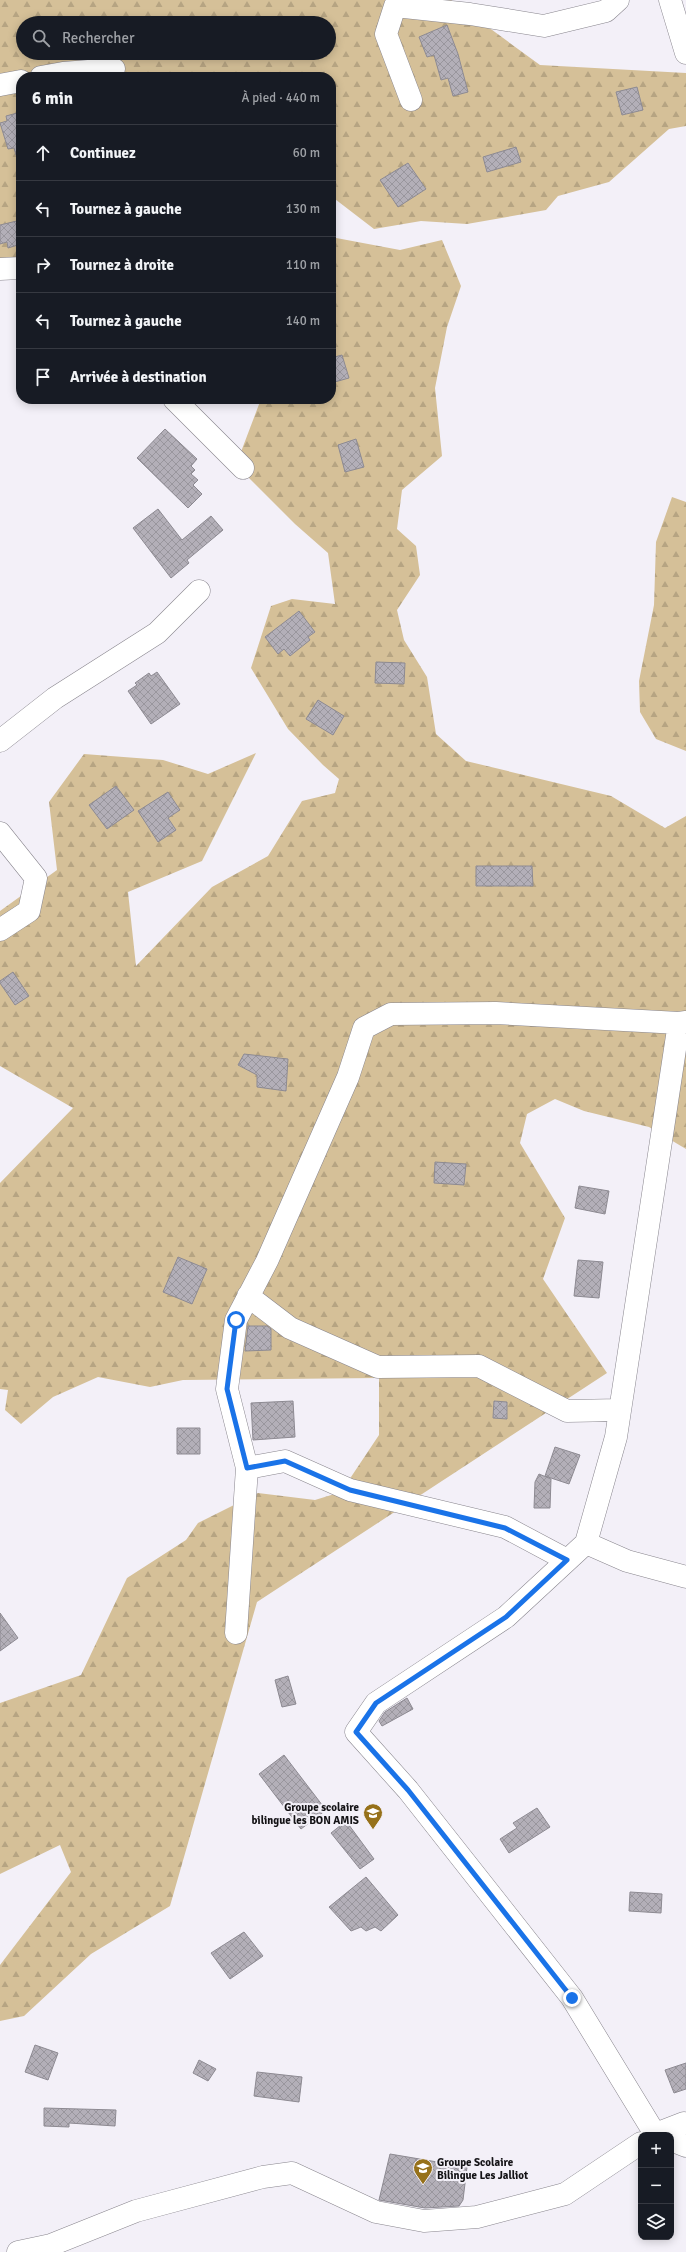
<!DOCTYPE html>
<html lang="fr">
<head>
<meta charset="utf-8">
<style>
  :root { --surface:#171b24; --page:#242831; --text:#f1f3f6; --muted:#9ea1a6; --line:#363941 }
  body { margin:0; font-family:Signika,sans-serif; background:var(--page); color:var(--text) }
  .controls { position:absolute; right:12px; bottom:12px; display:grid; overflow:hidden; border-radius:8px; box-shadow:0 2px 10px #0003 }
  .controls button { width:36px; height:36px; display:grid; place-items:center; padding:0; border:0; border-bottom:1px solid var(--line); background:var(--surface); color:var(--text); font:20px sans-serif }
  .stop { position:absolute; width:12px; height:12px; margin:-9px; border:3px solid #1a73e8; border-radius:50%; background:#fff }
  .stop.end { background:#1a73e8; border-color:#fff; box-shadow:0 1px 4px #0008 }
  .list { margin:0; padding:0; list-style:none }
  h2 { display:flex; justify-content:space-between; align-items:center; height:52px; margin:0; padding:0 16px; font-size:17px }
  h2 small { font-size:13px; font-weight:400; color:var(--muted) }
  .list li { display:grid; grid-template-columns:26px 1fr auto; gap:12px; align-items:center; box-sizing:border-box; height:56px; padding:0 16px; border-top:1px solid var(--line) }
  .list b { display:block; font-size:15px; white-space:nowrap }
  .list em { font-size:13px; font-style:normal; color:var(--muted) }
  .icon { flex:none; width:22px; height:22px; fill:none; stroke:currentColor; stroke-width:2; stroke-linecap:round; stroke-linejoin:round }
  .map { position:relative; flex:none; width:686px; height:2252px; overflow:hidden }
  .search { position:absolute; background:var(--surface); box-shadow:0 2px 10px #0003; left:16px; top:16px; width:320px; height:44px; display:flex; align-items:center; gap:10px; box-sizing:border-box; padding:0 14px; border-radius:22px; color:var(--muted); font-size:15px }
  .panel { position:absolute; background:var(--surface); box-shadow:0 2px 10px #0003; left:16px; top:72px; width:320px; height:332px; border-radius:16px }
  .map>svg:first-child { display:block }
  .forest { fill:url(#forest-firs); fill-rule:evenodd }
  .building { fill:url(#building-cross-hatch); stroke:#8d8a92 }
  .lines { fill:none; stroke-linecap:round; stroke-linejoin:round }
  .minor-casing { stroke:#88858d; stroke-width:23 }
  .minor { stroke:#fff; stroke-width:22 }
  .route { stroke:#1a73e8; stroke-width:5 }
  .labels { text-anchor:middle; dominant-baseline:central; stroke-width:4; stroke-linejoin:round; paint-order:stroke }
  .poi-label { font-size:11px; font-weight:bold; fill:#141316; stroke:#f3f0f8; text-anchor:end }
</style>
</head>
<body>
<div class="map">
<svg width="686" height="2252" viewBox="0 0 686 2252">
  <defs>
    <pattern id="forest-firs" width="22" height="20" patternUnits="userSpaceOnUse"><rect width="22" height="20" fill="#d5c098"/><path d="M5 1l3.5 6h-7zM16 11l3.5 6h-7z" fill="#b6a482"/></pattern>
    <pattern id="building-cross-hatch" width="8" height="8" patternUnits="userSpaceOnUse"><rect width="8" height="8" fill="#b3afb8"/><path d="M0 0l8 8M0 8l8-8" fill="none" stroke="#99969d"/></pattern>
  </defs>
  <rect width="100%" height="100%" fill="#f3f0f8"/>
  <path class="forest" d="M0,0h451l89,65 146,8v53l-17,3 -60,53 -51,14 -12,14 -79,14 -46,-3 -47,8 -43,-33v-119h-310v190l-21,-1zM23,23h306v30h-306z
    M331,237l69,13 42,-10 19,46 -14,41 -12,61 7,68 -40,34 -5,39 19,17 4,29 -23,35 7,30 23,37 9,57 30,27 145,35 54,32 21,-12v333l-37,-22 -65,-16 -29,-12 -28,15 -7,29 45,75 -22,61 64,94 -350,229 -87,304 -79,48 -67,62 -24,5v-56l71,-93 -11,-27 -60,29v-171l81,-28 46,-97 59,-38 12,-17 60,-30 57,7 26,-8 38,-57v-57l-196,2 -33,7 -52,-10 -45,20 -32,27 -16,-14 3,-20 -8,-1v-206l73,-75 -73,-42v-155l57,-41 -8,-68 35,-48 79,6 45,14 48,-21 -54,108 -74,31 8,74 76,-79 56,-31 34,-55 33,-8 4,-14 -16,-14 -35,-36 -37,-61 20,-62 21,-7 43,5 -7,-51 -33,-29 -59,-59 25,-66h70z
    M672,497l14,5v249l-30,-12 -16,-27 -1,-31 15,-76 2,-63z"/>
  <path class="building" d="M447,25l11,29 10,38 -15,4 -5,-18 -7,2 -7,-25 -7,2 -8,-20z
    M637,87l6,23 -21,5 -6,-23z
    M21,112v42l-5,1 -2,-7 -6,1 -8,-26 7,-2 -1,-5z
    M516,147l5,15 -34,10 -4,-15z
    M408,163l18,26 -28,18 -18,-27z
    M21,220v24l-13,4 -1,-6 -7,2v-19z
    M342,355l7,23 -18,5v-25z
    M165,429l32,30 -6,7 4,4 -4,4 7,6 -5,5 9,9 -14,14 -51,-50z
    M356,439l8,28 -19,5 -7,-27z
    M158,509l24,31 29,-24 12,14 -36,30 2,3 -18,15 -38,-50z
    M299,611l16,21 -7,5 2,3 -20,16 -6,-7 -6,5 -13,-17z
    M376,662l29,1 -1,21 -29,-1z
    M157,672l23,32 -29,20 -23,-33 9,-6 -2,-2 14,-10 2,3z
    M318,700l26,16 -11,19 -27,-16z
    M116,786l18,24 -27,19 -18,-24z
    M168,792l12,18 -12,8 8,12 -18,12 -20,-31z
    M476,866h56l1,20h-57z
    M13,972l16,24 -14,9 -15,-22v-2z
    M244,1054l44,5 -2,32 -29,-4v-12l-19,-10z
    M435,1162l31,2 -2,21 -30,-2z
    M579,1186l30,5 -4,23 -30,-6z
    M178,1257l29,12 -15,35 -29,-12z
    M578,1260l25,2 -4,36 -25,-2z
    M248,1326h19l4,3v21l-26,1z
    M293,1401l2,36 -42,3 -2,-37z
    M494,1401l13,1v17l-14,-1z
    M177,1428h23v26h-23z
    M555,1447l25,8 -11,29 -24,-8z
    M539,1474l12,5 -1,29h-16l1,-26z
    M0,1613l18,25 -18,13z
    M288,1676l8,28 -14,3 -7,-27z
    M407,1698l6,11 -31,17 -3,-5 6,-9z
    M284,1755l42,55 -25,19 -42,-55z
    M537,1808l13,19 -41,26 -9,-14 17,-11 -4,-5z
    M346,1821l28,38 -14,10 -29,-36z
    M366,1877l32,38 -17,16 -6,-4 -9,4 -5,-4 -10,4 -22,-24z
    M630,1892l32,2 -1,19 -32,-2z
    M244,1932l19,24 -33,23 -19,-26z
    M35,2045l23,8 -10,27 -23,-8z
    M199,2060l17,9 -8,12 -15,-8z
    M686,2063v26l-12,4 -9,-23z
    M257,2072l45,5 -3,25 -45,-6z
    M44,2108l72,2 -1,16 -46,-3v4l-25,-1z
    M390,2154l77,13 -4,33 -4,6 -34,2 -46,-8z"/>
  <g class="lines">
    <defs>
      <path id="minor" d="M670,0l16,53
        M41,77l22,-4 51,-4
        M0,85l21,-4
        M411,100l-25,-66 9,-28 75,8 74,12 62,-15 12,-11
        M0,269l21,-1
        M174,399l69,69
        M0,741l55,-43 102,-65 42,-42
        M0,833l36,45 -7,33 -29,19
        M248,1296l42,32 88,39 101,-1 88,45 53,-1
        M247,1468l38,-7 65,29 155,37 62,33
        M586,1543l41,18 59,16
        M236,1633l11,-165 -20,-79 9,-69 31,-59 81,-184 16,-49 27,-14 105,-1 183,10 7,-1
        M653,2135l31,-12
        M659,2135l-4,-1 -83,-136 -164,-208 -52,-58 20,-29 130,-86 80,-74 30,-106 63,-414
        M671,2140l15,6
        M18,2252l33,-7 85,-34 127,-34 29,-4 84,39 48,9 53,-4 88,-23 76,-51"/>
    </defs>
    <use href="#minor" class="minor-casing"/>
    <use href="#minor" class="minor"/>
  </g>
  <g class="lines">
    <path class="route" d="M236,1320l-9,69 20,79 38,-7 65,29 155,38 62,32 -61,57 -130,86 -20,29 52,58 164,208"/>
  </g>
  <defs>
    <symbol id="school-pin" viewBox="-11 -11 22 30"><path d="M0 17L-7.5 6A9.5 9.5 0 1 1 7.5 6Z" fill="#96711a" stroke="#f3f0f8"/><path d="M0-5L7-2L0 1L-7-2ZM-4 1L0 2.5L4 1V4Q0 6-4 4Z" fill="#fff"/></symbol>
  </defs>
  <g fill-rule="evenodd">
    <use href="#school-pin" x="362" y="1802" width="22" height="30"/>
    <use href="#school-pin" x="412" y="2157" width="22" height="30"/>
  </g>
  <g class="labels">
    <g class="poi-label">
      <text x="359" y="1807">Groupe scolaire<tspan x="359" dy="13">bilingue les BON AMIS</tspan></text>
      <text x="437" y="2162" text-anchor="start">Groupe Scolaire<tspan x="437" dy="13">Bilingue Les Jalliot</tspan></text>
    </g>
  </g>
</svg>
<div class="controls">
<button>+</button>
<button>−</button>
<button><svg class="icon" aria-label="layers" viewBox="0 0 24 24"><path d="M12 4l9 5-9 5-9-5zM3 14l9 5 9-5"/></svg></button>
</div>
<div class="stop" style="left:236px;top:1320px"></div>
<div class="stop end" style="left:572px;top:1998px"></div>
<div class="search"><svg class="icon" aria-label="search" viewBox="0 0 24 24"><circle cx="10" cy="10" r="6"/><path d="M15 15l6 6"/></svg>Rechercher</div>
<section class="panel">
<h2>6 min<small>À pied · 440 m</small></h2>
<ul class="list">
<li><svg class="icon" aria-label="ahead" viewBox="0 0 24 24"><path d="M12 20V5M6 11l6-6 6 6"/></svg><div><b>Continuez</b></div><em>60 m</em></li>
<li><svg class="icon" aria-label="left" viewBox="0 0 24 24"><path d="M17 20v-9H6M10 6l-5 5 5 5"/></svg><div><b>Tournez à gauche</b></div><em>130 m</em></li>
<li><svg class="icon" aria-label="right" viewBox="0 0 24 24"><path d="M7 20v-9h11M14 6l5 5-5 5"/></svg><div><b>Tournez à droite</b></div><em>110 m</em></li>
<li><svg class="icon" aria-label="left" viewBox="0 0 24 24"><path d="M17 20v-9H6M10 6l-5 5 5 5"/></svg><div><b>Tournez à gauche</b></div><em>140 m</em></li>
<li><svg class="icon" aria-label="arrive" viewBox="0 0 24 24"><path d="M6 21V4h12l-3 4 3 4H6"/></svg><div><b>Arrivée à destination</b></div></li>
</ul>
</section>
</div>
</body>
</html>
